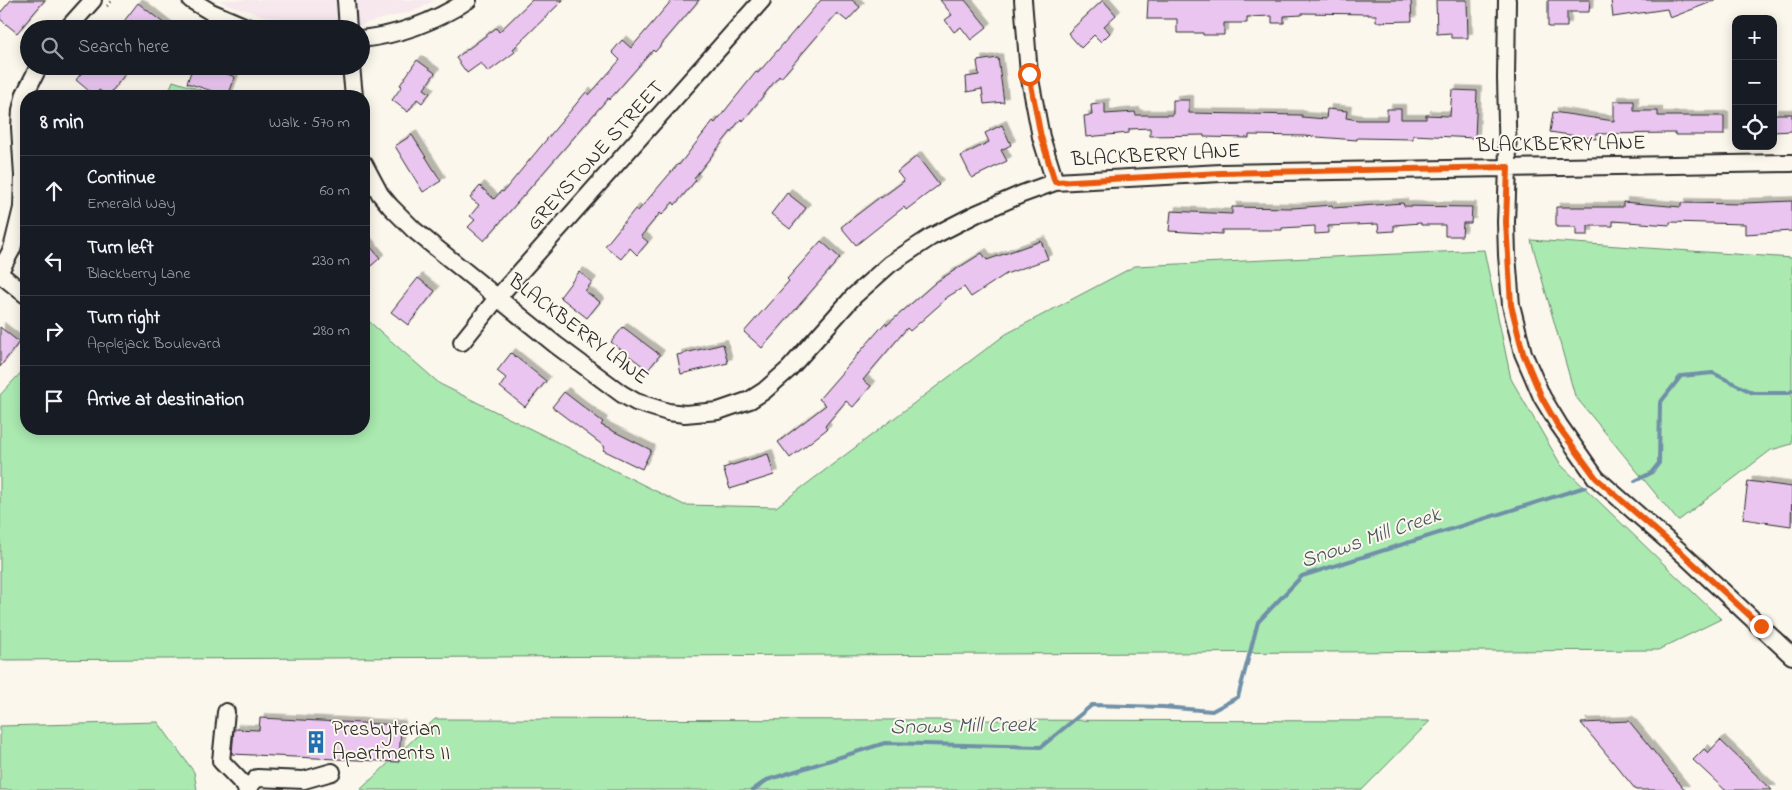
<!DOCTYPE html>
<html lang="en">
<head>
<meta charset="utf-8">
<style>
  :root { --surface:#171b24; --page:#20242c; --text:#f1f3f6; --muted:#9ea1a6; --line:#363941 }
  body { margin:0; font-family:"Indie Flower",sans-serif; background:var(--page); color:var(--text) }
  .controls { position:absolute; right:15px; top:15px; display:grid; overflow:hidden; border-radius:10px; box-shadow:0 2px 12px #0003 }
  .controls button { width:45px; height:45px; display:grid; place-items:center; padding:0; border:0; border-bottom:1px solid var(--line); background:var(--surface); color:var(--text); font:25px sans-serif }
  .stop { position:absolute; width:15px; height:15px; margin:-11px; border:4px solid #ea580c; border-radius:50%; background:#fff }
  .stop.end { background:#ea580c; border-color:#fff; box-shadow:0 1px 5px #0008 }
  .list { margin:0; padding:0; list-style:none }
  h2 { display:flex; justify-content:space-between; align-items:center; height:65px; margin:0; padding:0 20px; font-size:21px }
  h2 small { font-size:16px; font-weight:400; color:var(--muted) }
  .list li { display:grid; grid-template-columns:32px 1fr auto; gap:15px; align-items:center; box-sizing:border-box; height:70px; padding:0 20px; border-top:1px solid var(--line) }
  .list b { display:block; font-size:19px; white-space:nowrap }
  .list p { margin:0; font-size:16px; white-space:nowrap; color:var(--muted) }
  .list em { font-size:16px; font-style:normal; color:var(--muted) }
  .icon { flex:none; width:28px; height:28px; fill:none; stroke:currentColor; stroke-width:2; stroke-linecap:round; stroke-linejoin:round }
  .map { position:relative; flex:none; width:1792px; height:790px; overflow:hidden }
  .search { position:absolute; background:var(--surface); box-shadow:0 2px 12px #0003; left:20px; top:20px; width:350px; height:55px; display:flex; align-items:center; gap:12px; box-sizing:border-box; padding:0 18px; border-radius:28px; color:var(--muted); font-size:19px }
  .panel { position:absolute; background:var(--surface); box-shadow:0 2px 12px #0003; left:20px; top:90px; width:350px; height:345px; border-radius:20px }
  .map>svg:first-child { display:block }
  .built { fill:#f6e8ed }
  .green { fill:#aae9b0; stroke:#6a8a6e }
  .lines { fill:none; stroke-linecap:round; stroke-linejoin:round }
  .stream { stroke:#6f90a8; stroke-width:4 }
  .building { fill:#e9c5f0; stroke:#2b2b2b; filter:url(#shadow) }
  .minor-casing { stroke:#2b2b2b; stroke-width:20 }
  .path { stroke:#2b2b2b; stroke-width:2.5; stroke-dasharray:1 4; stroke-linecap:butt }
  .minor { stroke:#fbf7ec; stroke-width:16 }
  .route { stroke:#ea580c; stroke-width:6 }
  .labels { text-anchor:middle; dominant-baseline:central; stroke-width:4; stroke-linejoin:round; paint-order:stroke }
  .street-label { font-size:21px; fill:#2b2b2b; stroke:#fbf7ec }
  .poi-label { font-size:21px; fill:#2b2b2b; stroke:#fbf7ec; text-anchor:start }
  .water-label { font-size:22px; font-style:italic; fill:#48555f; stroke:#fbf7ec }
</style>
</head>
<body>
<div class="map">
<svg width="1792" height="790" viewBox="0 0 1792 790">
  <defs>
    <filter id="shadow"><feDropShadow dx="4.5" dy="-4.5" stdDeviation="0" flood-color="#0004"/></filter>
  </defs>
  <rect width="100%" height="100%" fill="#fbf7ec"/>
  <filter id="ink" filterUnits="userSpaceOnUse"><feTurbulence type="fractalNoise" baseFrequency=".02" numOctaves="2"/><feDisplacementMap in="SourceGraphic" scale="10" xChannelSelector="R" yChannelSelector="G"/><feConvolveMatrix kernelMatrix="1 2 1 2 8 2 1 2 1" color-interpolation-filters="sRGB"/></filter>
  <g filter="url(#ink)">
    <path class="built" d="M220,0h214l-15,9 -64,17 -66,-2 -62,-20z"/>
    <path class="green" d="M173,81l47,15h-53z
      M1531,240l261,18v186l-21,6 -93,71 -103,-125z
      M1484,250l27,129 50,86 160,154 -63,31 -1658,10v-265l26,-28v62h338v-112l76,67 244,121 92,2 230,-173 129,-68z
      M435,719l995,2 -68,69h-1002z
      M158,722l36,50 3,18h-197v-64z"/>
    <g class="lines">
      <path class="stream" d="M1635,481l16,-8 8,-10 1,-60 21,-27 32,-3 40,20h36l3,-2
        M753,790l14,-10 118,-37 156,4 51,-42 71,2 49,4 26,-14 20,-75 44,-46 283,-89"/>
    </g>
    <path class="building" d="M11,0h34l-28,33 -17,-14v-6z
      M532,0h31l-50,49 2,3 -27,20 -7,-9 -14,10 -11,-15 40,-30 3,4z
      M672,0h27l-44,52 -2,-2 -44,50 -1,-2 -124,143 -16,-14 7,-7 -5,-4 9,-11 -9,-7 10,-12 14,13 7,-8 2,1 83,-100 3,3 31,-35 -8,-8 10,-12 9,8z
      M821,0h31l8,7 -13,14 -10,-8 -56,65 -2,-2 -36,45 -2,-2 -47,59 2,2 -21,25 -2,-3 -11,13 -2,-2 -19,23 7,6 -11,13 -7,-7 -9,11 -16,-13 30,-37 3,2 40,-47 1,1 34,-44 2,2 41,-51 2,1z
      M940,0h25l22,27 -16,13 -10,-13 -7,5 -9,-12 7,-5z
      M1103,0l13,15 -12,11 6,7 -9,9 -7,-7 -13,13 -13,-15z
      M1148,0h263l1,21 -36,1v-7h-8v-1l-66,-1v2l-18,1v7h-12v-7l-25,1v6h-23v12h-21v-2h-26v-14h-30z
      M1436,0h31l1,38h-17v-5l-14,1z
      M1548,0h42l-1,12h-22v15h-19z
      M1611,0h103v1l-44,17 -3,-9 -54,8z
      M138,3l33,26h-53z
      M998,58l6,44 -20,2 -2,-15 -15,3 -1,-15 13,-2 -2,-14z
      M417,60l18,13 -11,16 6,4 -8,10 -5,-4 -9,13 -16,-12 10,-14 -2,-1z
      M87,66h30l9,7 -18,23 -9,-6 -4,6 -19,-16z
      M193,66h20l-1,2 23,9 -7,19 -41,-13z
      M1452,90l25,1 -2,47 -62,-3v4l-56,-1v2l-53,-4 -55,-1v3l-45,-1v-2l-54,1v-8l-21,1v4l-43,4 -2,-21 8,-1 -1,-10 14,-2v11l30,-2 1,3h37v-15h16v13l113,2v2l24,2 1,-10 20,2 -1,7 12,2h29v-11h14v10h25v-4l24,1z
      M1614,101h20v10h24v5h66v19h-49v-2l-79,1v5l-46,-7 3,-20 61,9z
      M1773,114h19v17l-19,1z
      M1002,125l9,20 -10,5 6,11 -35,17 -11,-22 28,-14 -4,-9z
      M412,135l29,46 -18,11 -28,-46z
      M917,156l22,29 -33,25 -2,-3 -48,38 -15,-18 39,-30 1,1 23,-17 -7,-9z
      M787,193l19,15 -16,21 -19,-15z
      M1792,201v30l-47,3v-10l-75,-2v3l-57,-4v5h-25v9h-12v-8h-20v-20h67v-5l58,5v-4l63,1v-1z
      M1403,203l1,3 68,1 -1,16h-8l-1,13h-17v-11h-24v-2l-27,2v6l-15,1 -1,-8 -50,2v7l-13,1v-8l-33,2v2h-60v4l-53,-3 2,-20 61,3v-7l61,1 39,-3 1,3z
      M364,239l16,19 -16,14z
      M821,241l19,17 -78,90 -18,-16 45,-51 -2,-2z
      M1041,241l7,18 -42,15 -35,23 -7,-10 -20,12 1,1 -35,31 -3,-3 -44,52 8,6 -18,21 -7,-6 -21,25 2,3 -37,29 -12,-16 48,-37 -7,-6 66,-76 2,2 49,-43 46,-29 5,7z
      M579,272l13,10 -7,9 15,11 -13,16 -27,-21z
      M418,278l17,13 -27,34 -17,-13z
      M0,327l19,15 -19,25z
      M623,327l37,28 -12,15 -37,-28z
      M723,344l5,19 -47,11 -4,-19z
      M511,353l35,28 -21,26 -25,-20 6,-9 -9,-7z
      M564,392l39,30 -2,3 50,25 -9,19 -39,-19 2,-3 -53,-40z
      M768,454l6,21 -44,14 -7,-21z
      M1748,481l44,6 -1,39 -48,-7z
      M260,718l141,7 -2,37 -167,-8 2,-25 25,1z
      M1629,721l56,69h-49l-55,-67z
      M1720,740l52,50h-47l-32,-30 11,-11 4,4z"/>
    <g class="lines">
      <defs>
        <path id="minor" d="M191,0l20,12 40,17
          M346,0l2,29
          M1023,0l6,74 12,63 14,45
          M1507,0l-1,78 2,89 -2,55 1,33 4,50 12,48 19,44 17,28 37,53 87,76 109,102
          M67,29l26,-29
          M361,39c38,-4 75,-18 107,-39
          M351,66l3,30
          M364,164l16,30 10,12 24,24 142,115 66,49 14,8 32,10 17,2 33,-3 32,-11 14,-9 25,-22 65,-73 36,-32 41,-27 45,-23 46,-20 33,-12 166,-9 571,-10
          M0,271l12,-22 10,-41 1,-32 -3,-49 1,-17 4,-16 14,-28
          M0,274l26,21
          M462,342l36,-45 264,-297
          M226,712l-5,49 26,27
          M246,790l11,-12 47,2 28,-8"/>
      </defs>
      <use href="#minor" class="minor-casing"/>
      <path class="path" d="M107,6l6,-6"/>
      <use href="#minor" class="minor"/>
    </g>
  </g>
  <g class="lines" filter="url(#ink)">
    <path class="route" d="M1029,74l12,63 14,45 166,-9 287,-6 -2,55 5,83 12,48 19,45 16,28 38,52 87,76 78,72"/>
  </g>
  <defs>
    <symbol id="building-bare" viewBox="-9 -9 18 18"><path d="M-4-6H4V6H1V3H-1V6H-4ZM-2.5-4.3h1.7v1.8h-1.7ZM.8-4.3h1.7v1.8H.8ZM-2.5-1h1.7V.8h-1.7ZM.8-1h1.7V.8H.8Z" fill="#1f6fb2" stroke="#fbf7ec" stroke-width="2.5" paint-order="stroke"/></symbol>
  </defs>
  <g fill-rule="evenodd">
    <use href="#building-bare" x="300" y="726" width="32" height="32"/>
  </g>
  <g class="labels">
    <g class="street-label">
      <text transform="translate(1561 145) rotate(-1)">BLACKBERRY LANE</text>
      <text transform="translate(596 156) rotate(-48)">GREYSTONE STREET</text>
      <text transform="translate(1156 156) rotate(-3)">BLACKBERRY LANE</text>
      <text transform="translate(578 330) rotate(37)">BLACKBERRY LANE</text>
    </g>
    <g class="poi-label">
      <text x="332" y="730">Presbyterian<tspan x="332" dy="24">Apartments II</tspan></text>
    </g>
    <g class="water-label">
      <text transform="translate(1371 539) rotate(-19)">Snows Mill Creek</text>
      <text transform="translate(963 727) rotate(-1)">Snows Mill Creek</text>
    </g>
  </g>
</svg>
<div class="controls">
<button>+</button>
<button>−</button>
<button><svg class="icon" aria-label="locate" viewBox="0 0 24 24"><circle cx="12" cy="12" r="6"/><path d="M12 2v4M12 18v4M2 12h4M18 12h4"/></svg></button>
</div>
<div class="stop" style="left:1029px;top:74px"></div>
<div class="stop end" style="left:1761px;top:626px"></div>
<div class="search"><svg class="icon" aria-label="search" viewBox="0 0 24 24"><circle cx="10" cy="10" r="6"/><path d="M15 15l6 6"/></svg>Search here</div>
<section class="panel">
<h2>8 min<small>Walk · 570 m</small></h2>
<ul class="list">
<li><svg class="icon" aria-label="ahead" viewBox="0 0 24 24"><path d="M12 20V5M6 11l6-6 6 6"/></svg><div><b>Continue</b><p>Emerald Way</p></div><em>60 m</em></li>
<li><svg class="icon" aria-label="left" viewBox="0 0 24 24"><path d="M17 20v-9H6M10 6l-5 5 5 5"/></svg><div><b>Turn left</b><p>Blackberry Lane</p></div><em>230 m</em></li>
<li><svg class="icon" aria-label="right" viewBox="0 0 24 24"><path d="M7 20v-9h11M14 6l5 5-5 5"/></svg><div><b>Turn right</b><p>Applejack Boulevard</p></div><em>280 m</em></li>
<li><svg class="icon" aria-label="arrive" viewBox="0 0 24 24"><path d="M6 21V4h12l-3 4 3 4H6"/></svg><div><b>Arrive at destination</b></div></li>
</ul>
</section>
</div>
</body>
</html>
